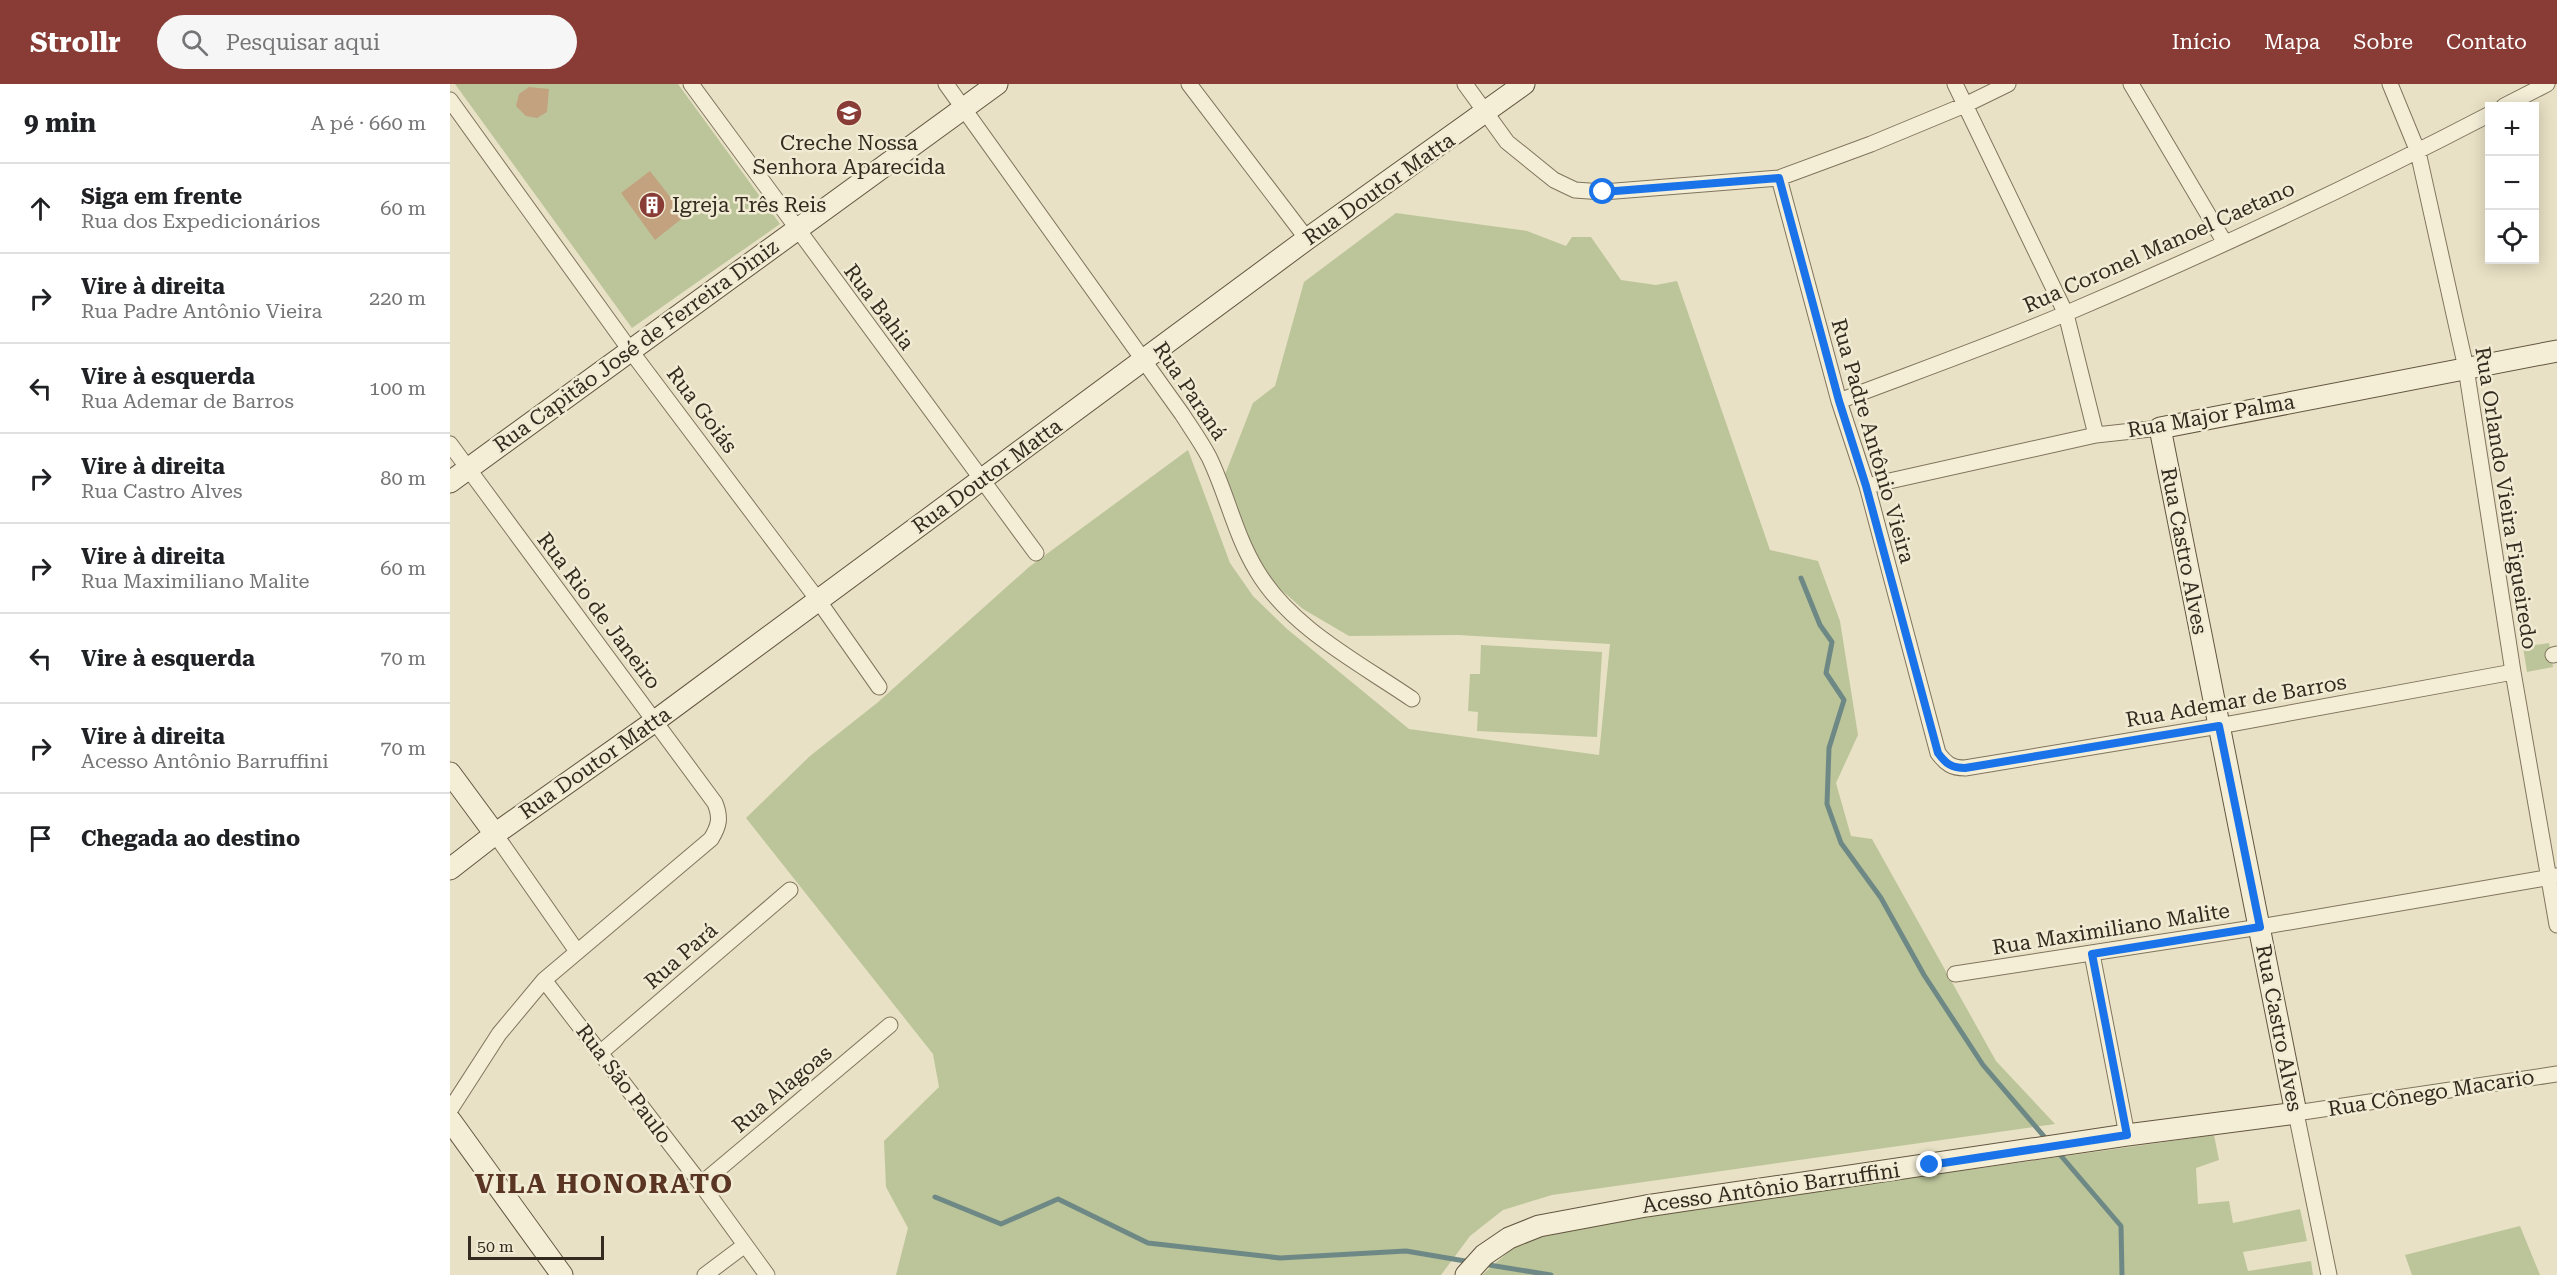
<!DOCTYPE html>
<html lang="pt">
<head>
<meta charset="utf-8">
<style>
  :root { --surface:#fff; --page:#f6f6f6; --text:#202124; --muted:#757577; --line:#e0e0e0; --accent:#893c35 }
  body { margin:0; font-family:"Roboto Serif",serif; background:var(--page); color:var(--text) }
  .controls { position:absolute; right:18px; top:18px; display:grid; overflow:hidden; border-radius:0px; box-shadow:0 3px 15px #0003 }
  .controls button { width:54px; height:54px; display:grid; place-items:center; padding:0; border:0; border-bottom:2px solid var(--line); background:var(--surface); color:var(--text); font:30px sans-serif }
  .scale { position:absolute; left:18px; bottom:15px; width:136px; box-sizing:border-box; padding-left:6px; border:3px solid #332b1f; border-top:0; font-size:16px; line-height:21px; white-space:nowrap; color:#332b1f; -webkit-text-stroke:4px #f1ebd4; paint-order:stroke }
  .stop { position:absolute; width:18px; height:18px; margin:-14px; border:4px solid #1a73e8; border-radius:50%; background:#fff }
  .stop.end { background:#1a73e8; border-color:#fff; box-shadow:0 2px 6px #0008 }
  .list { margin:0; padding:0; list-style:none }
  h2 { display:flex; justify-content:space-between; align-items:center; height:78px; margin:0; padding:0 24px; font-size:26px }
  h2 small { font-size:20px; font-weight:400; color:var(--muted) }
  .list li { display:grid; grid-template-columns:39px 1fr auto; gap:18px; align-items:center; box-sizing:border-box; height:90px; padding:0 24px; border-top:2px solid var(--line) }
  .list b { display:block; font-size:22px; white-space:nowrap }
  .list p { margin:0; font-size:20px; white-space:nowrap; color:var(--muted) }
  .list em { font-size:20px; font-style:normal; color:var(--muted) }
  .icon { flex:none; width:33px; height:33px; fill:none; stroke:currentColor; stroke-width:2; stroke-linecap:round; stroke-linejoin:round }
  .map { position:relative; flex:none; width:2107px; height:1191px; overflow:hidden }
  header { display:flex; align-items:center; gap:36px; box-sizing:border-box; height:84px; padding:0 30px; background:var(--accent); color:#fff }
  header strong { font-size:28px }
  nav { display:flex; gap:33px; margin-inline-start:auto; font-size:21px }
  .search { width:420px; height:54px; background:var(--page); display:flex; align-items:center; gap:15px; box-sizing:border-box; padding:0 21px; border-radius:33px; color:var(--muted); font-size:22px }
  main { display:flex }
  aside { flex:1; background:var(--surface) }
  .map>svg:first-child { display:block }
  .green { fill:#bcc59a }
  .lines { fill:none; stroke-linecap:round; stroke-linejoin:round }
  .stream { stroke:#6e8985; stroke-width:5 }
  .building { fill:#c2a27f }
  .street-casing { stroke:#81745d; stroke-width:17 }
  .secondary-casing { stroke:#635540; stroke-width:23 }
  .street { stroke:#f4eed7; stroke-width:15 }
  .secondary { stroke:#f4eed7; stroke-width:21 }
  .route { stroke:#1a73e8; stroke-width:8 }
  .labels { text-anchor:middle; dominant-baseline:central; stroke-width:5; stroke-linejoin:round; paint-order:stroke }
  .poi-label { font-size:21px; fill:#332b1f; stroke:#f1ebd4 }
  .street-label { font-size:21px; fill:#332b1f; stroke:#f1ebd4 }
  .district-label { font-size:27px; font-weight:bold; letter-spacing:1.5px; fill:#5a3524; stroke:#f1ebd4 }
</style>
</head>
<body>
<header>
<strong>Strollr</strong>
<div class="search"><svg class="icon" aria-label="search" viewBox="0 0 24 24"><circle cx="10" cy="10" r="6"/><path d="M15 15l6 6"/></svg>Pesquisar aqui</div>
<nav><a>Início</a><a>Mapa</a><a>Sobre</a><a>Contato</a></nav>
</header>
<main>
<aside>
<h2>9 min<small>A pé · 660 m</small></h2>
<ul class="list">
<li><svg class="icon" aria-label="ahead" viewBox="0 0 24 24"><path d="M12 20V5M6 11l6-6 6 6"/></svg><div><b>Siga em frente</b><p>Rua dos Expedicionários</p></div><em>60 m</em></li>
<li><svg class="icon" aria-label="right" viewBox="0 0 24 24"><path d="M7 20v-9h11M14 6l5 5-5 5"/></svg><div><b>Vire à direita</b><p>Rua Padre Antônio Vieira</p></div><em>220 m</em></li>
<li><svg class="icon" aria-label="left" viewBox="0 0 24 24"><path d="M17 20v-9H6M10 6l-5 5 5 5"/></svg><div><b>Vire à esquerda</b><p>Rua Ademar de Barros</p></div><em>100 m</em></li>
<li><svg class="icon" aria-label="right" viewBox="0 0 24 24"><path d="M7 20v-9h11M14 6l5 5-5 5"/></svg><div><b>Vire à direita</b><p>Rua Castro Alves</p></div><em>80 m</em></li>
<li><svg class="icon" aria-label="right" viewBox="0 0 24 24"><path d="M7 20v-9h11M14 6l5 5-5 5"/></svg><div><b>Vire à direita</b><p>Rua Maximiliano Malite</p></div><em>60 m</em></li>
<li><svg class="icon" aria-label="left" viewBox="0 0 24 24"><path d="M17 20v-9H6M10 6l-5 5 5 5"/></svg><div><b>Vire à esquerda</b></div><em>70 m</em></li>
<li><svg class="icon" aria-label="right" viewBox="0 0 24 24"><path d="M7 20v-9h11M14 6l5 5-5 5"/></svg><div><b>Vire à direita</b><p>Acesso Antônio Barruffini</p></div><em>70 m</em></li>
<li><svg class="icon" aria-label="arrive" viewBox="0 0 24 24"><path d="M6 21V4h12l-3 4 3 4H6"/></svg><div><b>Chegada ao destino</b></div></li>
</ul>
</aside>
<div class="map">
<svg width="2107" height="1191" viewBox="0 0 2107 1191">
  <rect width="100%" height="100%" fill="#e8e1c5"/>
  <path class="green" d="M5,0h223l102,140 -148,104z
    M946,129l131,18 39,15 6,-9h19l30,43 35,5 21,-4 93,269 48,11 22,60 18,114 -22,48 15,53 21,3 124,222 59,63 -503,71 -49,15 -33,26 -29,39h-545l12,-47 -22,-41 -2,-46 55,-54 -6,-33 -187,-236 64,-62 67,-53 152,-136 159,-117 42,113 23,33 34,33 122,100 190,26 11,-111 -152,-9 -109,1 -46,-27 -33,-29 -19,-26 -27,-77 29,-74 22,-17 29,-104z
    M2099,559l4,24 -26,5 -4,-25z
    M1031,561l121,7 -5,85 -120,-6 1,-19 -10,-1 2,-37h10z
    M1764,1051l5,25 -23,8 2,36 31,-3 4,22 67,-14 7,32 -64,11 5,19 63,-10 2,14h-831l31,-27 38,-19z
    M2070,1142l20,49h-128l-7,-20z"/>
  <g class="lines">
    <path class="stream" d="M1351,494l19,47 12,17 -6,31 18,27 -15,48 -2,56 14,39 40,55 43,77 59,90 65,76
      M1606,1066l65,76 1,49
      M485,1113l66,27 57,-25 90,44 132,15 126,-7 65,11
      M1033,1180l68,11"/>
  </g>
  <path class="building" d="M79,3l20,2 -2,23 -10,6 -11,-2 -10,-10 3,-12z
    M200,87l35,45 -30,24 -34,-47z"/>
  <g class="lines">
    <defs>
      <path id="street" d="M241,0l345,469
        M496,0l236,330c9,14 19,28 27,43 18,37 26,78 48,114 34,57 101,91 155,128
        M739,0l118,155
        M1015,0l42,58 47,38 21,10 28,2 176,-14 92,-34 94,-39 43,-21
        M1505,0l111,230 30,121
        M1681,0l94,159
        M1940,0l28,68 48,216 47,304 44,253
        M0,16l180,250 188,250 61,87
        M2054,22l43,-22
        M1329,94l60,223 28,85 71,267c8,11 14,15 27,15l254,-42 294,-54
        M1389,317c76,-29 153,-56 228,-88 143,-61 285,-127 423,-199
        M0,360l265,359c6,15 4,23 -4,36l-167,141 -45,54 -49,76
        M1417,402l229,-51 64,-7
        M2103,571l4,-1
        M45,750l81,116
        M1642,870l35,181
        M1505,890l305,-47 297,-51
        M94,896l157,204 66,91
        M150,969l190,-163
        M251,1100l189,-159
        M255,1191l40,-30
        M1879,1191l-33,-162 261,-39"/>
      <path id="secondary" d="M0,398l547,-398
        M0,689l45,61
        M0,785l45,-35 160,-113 652,-482 217,-155
        M0,1036l112,155
        M1016,1191l18,-20 25,-17 30,-12 107,-20 481,-71 169,-22 -136,-685 397,-77"/>
    </defs>
    <use href="#street" class="street-casing"/>
    <use href="#secondary" class="secondary-casing"/>
    <use href="#street" class="street"/>
    <use href="#secondary" class="secondary"/>
  </g>
  <g class="lines">
    <path class="route" d="M1153,108l176,-14 60,223 27,85 72,267c8,11 14,15 27,15l254,-42 41,201 -168,27 35,181 -197,30"/>
  </g>
  <defs>
    <symbol id="school-disc" viewBox="-11 -11 22 22"><circle r="9.5" fill="#893c35" stroke="#f1ebd4"/><path d="M0-5L7-2L0 1L-7-2ZM-4 1L0 2.5L4 1V4Q0 6-4 4Z" fill="#fff"/></symbol>
    <symbol id="building-disc" viewBox="-11 -11 22 22"><circle r="9.5" fill="#893c35" stroke="#f1ebd4"/><path d="M-4-6H4V6H1V3H-1V6H-4ZM-2.5-4.3h1.7v1.8h-1.7ZM.8-4.3h1.7v1.8H.8ZM-2.5-1h1.7V.8h-1.7ZM.8-1h1.7V.8H.8Z" fill="#fff"/></symbol>
  </defs>
  <g fill-rule="evenodd">
    <use href="#school-disc" x="384" y="14" width="30" height="30"/>
    <use href="#building-disc" x="187" y="106" width="30" height="30"/>
  </g>
  <g class="labels">
    <g class="poi-label">
      <text x="399" y="59">Creche Nossa<tspan x="399" dy="24">Senhora Aparecida</tspan></text>
      <text x="222" y="121" text-anchor="start">Igreja Três Reis</text>
    </g>
    <g class="street-label">
      <text transform="translate(929 105) rotate(-35)">Rua Doutor Matta</text>
      <text transform="translate(1709 163) rotate(-24)">Rua Coronel Manoel Caetano</text>
      <text transform="translate(429 223) rotate(53)">Rua Bahia</text>
      <text transform="translate(186 262) rotate(-36)">Rua Capitão José de Ferreira Diniz</text>
      <text transform="translate(740 307) rotate(56)">Rua Paraná</text>
      <text transform="translate(252 326) rotate(53)">Rua Goiás</text>
      <text transform="translate(1761 332) rotate(-10)">Rua Major Palma</text>
      <text transform="translate(1423 357) rotate(74)">Rua Padre Antônio Vieira</text>
      <text transform="translate(537 392) rotate(-36)">Rua Doutor Matta</text>
      <text transform="translate(2056 414) rotate(81)">Rua Orlando Vieira Figueiredo</text>
      <text transform="translate(1734 467) rotate(79)">Rua Castro Alves</text>
      <text transform="translate(149 527) rotate(53)">Rua Rio de Janeiro</text>
      <text transform="translate(1786 617) rotate(-10)">Rua Ademar de Barros</text>
      <text transform="translate(145 679) rotate(-35)">Rua Doutor Matta</text>
      <text transform="translate(1661 845) rotate(-9)">Rua Maximiliano Malite</text>
      <text transform="translate(231 872) rotate(-41)">Rua Pará</text>
      <text transform="translate(1829 944) rotate(79)">Rua Castro Alves</text>
      <text transform="translate(174 1000) rotate(53)">Rua São Paulo</text>
      <text transform="translate(332 1005) rotate(-40)">Rua Alagoas</text>
      <text transform="translate(1981 1009) rotate(-9)">Rua Cônego Macario</text>
      <text transform="translate(1321 1104) rotate(-8)">Acesso Antônio Barruffini</text>
    </g>
    <g class="district-label">
      <text x="154" y="1100">VILA HONORATO</text>
    </g>
  </g>
</svg>
<div class="controls">
<button>+</button>
<button>−</button>
<button><svg class="icon" aria-label="locate" viewBox="0 0 24 24"><circle cx="12" cy="12" r="6"/><path d="M12 2v4M12 18v4M2 12h4M18 12h4"/></svg></button>
</div>
<div class="scale">50 m</div>
<div class="stop" style="left:1153px;top:108px"></div>
<div class="stop end" style="left:1480px;top:1081px"></div>
</div>
</main>
</body>
</html>
